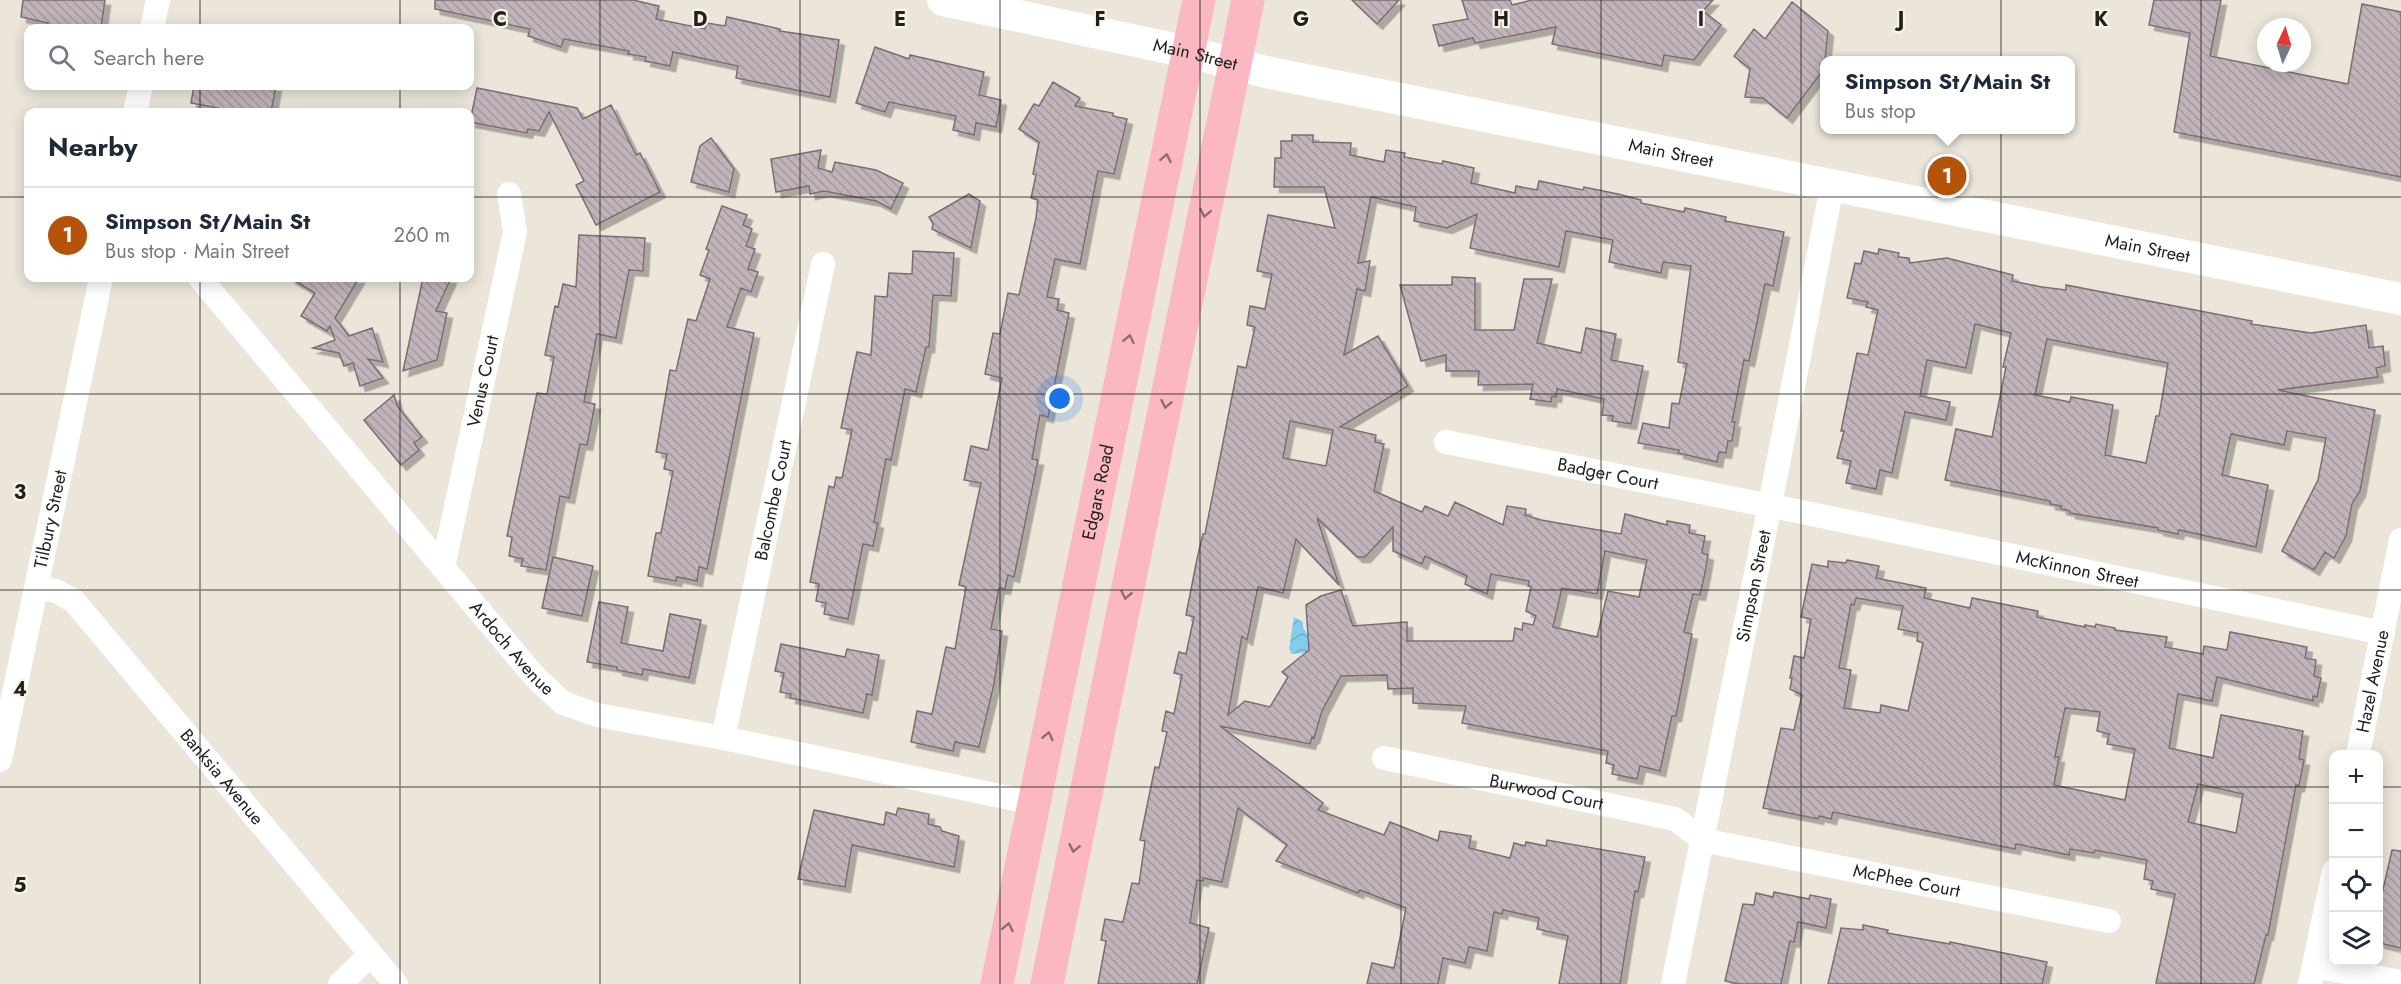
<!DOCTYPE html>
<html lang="en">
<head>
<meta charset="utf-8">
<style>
  :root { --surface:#fff; --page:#f2f2f3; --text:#1f2937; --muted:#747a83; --line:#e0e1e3; --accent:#b45309 }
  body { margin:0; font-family:Jost,sans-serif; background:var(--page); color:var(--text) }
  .controls { position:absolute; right:18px; bottom:18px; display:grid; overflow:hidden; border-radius:12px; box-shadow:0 3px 15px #0003 }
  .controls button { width:54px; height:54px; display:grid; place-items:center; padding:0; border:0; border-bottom:2px solid var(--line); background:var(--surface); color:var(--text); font:30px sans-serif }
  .compass { position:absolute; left:2257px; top:18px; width:54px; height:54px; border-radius:50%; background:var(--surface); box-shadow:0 3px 15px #0003; rotate:4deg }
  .you { position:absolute; left:1060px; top:399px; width:21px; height:21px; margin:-15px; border:4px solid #fff; border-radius:50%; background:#1a73e8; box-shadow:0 0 0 9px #1a73e833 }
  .badge { display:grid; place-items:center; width:39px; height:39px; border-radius:50%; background:var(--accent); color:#fff; font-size:20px; font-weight:700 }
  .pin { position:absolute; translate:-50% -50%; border:3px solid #fff; box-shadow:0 2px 6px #0006 }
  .popup { position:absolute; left:1820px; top:56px; width:255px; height:78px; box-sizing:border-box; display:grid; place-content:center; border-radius:12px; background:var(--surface); filter:drop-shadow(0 2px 4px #0005); font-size:20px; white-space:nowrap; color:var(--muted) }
  .popup b { font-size:22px; color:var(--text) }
  .popup::after { content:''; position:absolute; left:50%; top:100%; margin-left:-12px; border:12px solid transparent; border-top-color:var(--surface) }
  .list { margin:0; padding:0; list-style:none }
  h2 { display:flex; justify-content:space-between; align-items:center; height:78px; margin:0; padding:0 24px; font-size:26px }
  h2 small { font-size:20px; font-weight:400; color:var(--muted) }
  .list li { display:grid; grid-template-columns:39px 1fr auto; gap:18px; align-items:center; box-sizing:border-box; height:96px; padding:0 24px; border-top:2px solid var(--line) }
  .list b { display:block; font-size:22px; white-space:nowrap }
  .list p { margin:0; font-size:20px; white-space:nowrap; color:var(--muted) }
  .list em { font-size:20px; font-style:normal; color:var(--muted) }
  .icon { flex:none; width:33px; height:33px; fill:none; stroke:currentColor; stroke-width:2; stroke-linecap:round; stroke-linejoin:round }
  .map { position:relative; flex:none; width:2401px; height:984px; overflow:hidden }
  .search { position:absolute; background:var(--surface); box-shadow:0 3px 15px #0003; left:24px; top:24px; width:450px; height:66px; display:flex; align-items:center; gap:15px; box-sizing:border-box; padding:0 21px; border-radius:12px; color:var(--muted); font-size:22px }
  .panel { position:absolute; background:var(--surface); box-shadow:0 3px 15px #0003; left:24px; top:108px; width:450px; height:174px; border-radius:12px }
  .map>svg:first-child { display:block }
  .water { fill:url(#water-waves) }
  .building { fill:url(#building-back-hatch); stroke:#796e74; stroke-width:1.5; fill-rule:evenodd; filter:url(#shadow) }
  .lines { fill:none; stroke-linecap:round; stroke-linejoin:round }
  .minor { stroke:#fff; stroke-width:24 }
  .tertiary { stroke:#fff; stroke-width:32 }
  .primary { stroke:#fbb7c2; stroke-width:33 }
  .oneway { stroke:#8f6c70 }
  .grid { fill:none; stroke:#23211d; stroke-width:1.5; stroke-opacity:0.55 }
  .labels { text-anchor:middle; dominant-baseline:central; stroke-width:4.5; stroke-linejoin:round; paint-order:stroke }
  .street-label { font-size:18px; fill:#23211d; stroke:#f8f3e7 }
  .grid-label { font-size:20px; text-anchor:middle; font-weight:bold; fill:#23211d; stroke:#f8f3e7; stroke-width:4.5; stroke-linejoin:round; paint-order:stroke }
</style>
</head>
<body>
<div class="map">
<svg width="2401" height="984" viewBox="0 0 2401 984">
  <defs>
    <pattern id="water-waves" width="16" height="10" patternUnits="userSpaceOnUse" patternTransform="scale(1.5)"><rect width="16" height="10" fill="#83ccec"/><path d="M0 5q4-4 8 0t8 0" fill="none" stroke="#71afca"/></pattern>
    <pattern id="building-back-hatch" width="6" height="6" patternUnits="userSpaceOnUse" patternTransform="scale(1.5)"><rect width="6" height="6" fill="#c0b4ba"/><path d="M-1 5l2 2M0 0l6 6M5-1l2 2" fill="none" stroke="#a59a9f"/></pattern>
    <filter id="shadow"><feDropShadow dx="5.5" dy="5.5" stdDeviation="0" flood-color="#0004"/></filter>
  </defs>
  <rect width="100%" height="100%" fill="#ebe5da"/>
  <path class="water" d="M1294,617l9,5v5l6,11v14l-17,2 -3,-5z"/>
  <path class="building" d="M23,0h82l-4,28h-54l1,-5 -27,-6z
    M435,0h198l26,6 -3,13 49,10 2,-6 18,3 2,-9 53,12v2l59,9 -9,57 -94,-19 2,-12 -65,-14 -3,14 -25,-5 1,-4 -18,-3 1,-3 -65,-12 -3,8 -33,-11 2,-7 -95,-20z
    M1352,0h47l-22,24z
    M1462,0h48l2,5 20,-5h181l-10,11 18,14 -27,35 -30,-5 -2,11 -110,-22 4,-17 -81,16 -2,-5 -34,8 -6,-21 35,-6z
    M2154,0h67l-11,56 138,28 14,-80 39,8v165l-227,-45 16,-99 -41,-8z
    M1792,2l36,29 -4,38 -37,49 -24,-20 -18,-1 5,-28 -16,-13 20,-27 11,10z
    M875,47l34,12 1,-4 74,17 -5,23 22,5 -5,27 -20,-4 -2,12 -21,-5 3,-14 -67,-14 -4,10 -29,-9z
    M1053,82l27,16 -5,8 38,7v3l14,3 -13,55 -16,-3 -18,93 -25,-5 -8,38 12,2 -2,11 12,3 -21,104 -8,-2 -8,44 6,1 -24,117 -6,-2 -3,14 -6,-1 -8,41 11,2 -8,53 -15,63 -24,-5 -2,9 -42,-9 6,-31 15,3 14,-67 9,2 11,-62 -7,-2 22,-102 -17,-3 7,-34 17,4 14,-72 -17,-4 8,-41 7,1 8,-41 11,2 17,-77 2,-18 -7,-2 5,-23 -3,-1 6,-32 -20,-13 15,-25 5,2z
    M194,86h82l-5,26h-33l-47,-9z
    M477,88l100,20 6,11 28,-14 25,50 4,-2 20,39 -64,33 -20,-40 8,-4 -35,-69 -10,19 -11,-2 -1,4 -57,-11z
    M1292,135h21v7l38,1 -1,12 34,7 2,-12 19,3 -1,4 38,7 1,-3 31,7 -3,15 44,10 1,-7 21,4 2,-9 44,9 1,-3 34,7 23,6v3l43,9 1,-4 41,9 -1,4 59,11 -11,54 -8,-2 -16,77 -5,-1 -12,62h3l-3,19h-4l-2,12 -7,-1 -2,10 -39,-9 1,-3 -41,-7 5,-20 26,5 3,-25 7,1 8,-40 -9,-2 13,-96 -28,-4 -2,11 -52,-11 4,-22 -47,-9 -7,36 -89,-19 7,-34 -30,14 -33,-7 2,-14 -45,-10 -13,66 12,-2 -5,30 -8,-2 -13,66 34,-19 30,50 -68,41 36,8 -1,7 9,2 -10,47 48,21 3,-6 23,10 7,-14 48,23 4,-19 19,3 -1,6 16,5 80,14 4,-20 42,11v-4l23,4 -1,8 16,3 -3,17 6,2 -3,18 -5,22 -7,-1 -9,38 8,2 -16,82h-4l-12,55 -20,-5 -3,13 -25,-5 2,-9 -8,-2 2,-12 -146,-28 4,-17 -53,-3v-15l-25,1 -1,-14 -46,1 -19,35 -8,27 -2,-1 -2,7 -90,-18 103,77 -5,7 66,25 6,-13 48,19 2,-10 31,5 -2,12 41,10 4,-15 11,3 1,-4 20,4 1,-6 98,17 -7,35 -3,-1 -15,93h-61l9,-48 -31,-7 2,-11 -36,-8 -1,4 -8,-2 -7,39 -18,-4 -4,16 -22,-5 -5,26h-71l5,-21 22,5 12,-60 -46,-18 -2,3 -82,-32 11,-16 -49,-37 -16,74 -19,-4v3l-6,-1 -7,43 19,5 -12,56h-99l8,-43 -5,-1 4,-21 18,3 9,-39 7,1 6,-43 -5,-1 15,-73 4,1 8,-36 -5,-1 4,-20 8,3 8,-39 -8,-2 5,-21 7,2 8,-37 -8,-2 11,-56 6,-25h2l33,-168 8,2 9,-41 -8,-2 3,-19 15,3 7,-35 -15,-3 11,-56 67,13 -11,-41h-50l1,-29h6v-17h11zM1290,421l43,9 -7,36 -43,-8zM1317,518l40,39h8l28,-30v24l29,13 3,-8 42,20 -2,8 22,10 4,-20 38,7 -1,5 3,1 -5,24 10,5 -3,9 -10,-2 -1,7 -7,-2 -2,13h-106v-19l-54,4 -12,-36 -20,6 -15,9 3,45 -27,22 6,5 -18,30 -25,-6 -17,14 14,-79 5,4 11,-53 25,6 13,-54 43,46zM1605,551l42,9 -8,37 -31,-6 -11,46 -44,-10 9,-39 35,6z
    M711,138l23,31 -5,23 -38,-10 9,-36z
    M821,150l-3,18 14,4 3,-10 41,8 27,13 -12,26 -15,-8 -52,-10 -14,3 -1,-8 -33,6 -5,-33z
    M969,194l11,7 -9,47 -39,-19 1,-5 -4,-7z
    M722,206l25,9 -4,10 9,4 -6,17 9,3 -7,20 10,3 -7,20 -10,-4 -14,39 27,6 -47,236 -8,-2 -2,14 -20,-4 -1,4 -28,-5 8,-43h5l12,-62 -9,-2 3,-15 -11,-2 14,-82 6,1 12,-52 8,2 14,-42 -10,-4 9,-25 -3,-1z
    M579,235l66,3 -2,33 -14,-1 -13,68 -19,-4 -13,68 11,2 -8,41 -7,-1 -11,54 -9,-2 -14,74 -25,-4 2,-7 -14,-3 3,-19 -5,-1 30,-143 10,1 7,-37 -9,-2 10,-49 3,1 5,-23 13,3z
    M1879,249l20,4 -1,4 11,1 1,5 37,-5 66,17 -1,6 30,6 24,3v-5l186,36 -1,3 60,9 55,-8 3,23 14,-2 2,20 -9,2 2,9 -100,13 97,20 -15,81 -8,13 -6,32 -12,22 -9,-6 -11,18 -32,-19 36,-71 8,-42 -39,-7 -3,14 -53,-11 -9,41 46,10 -12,62 -77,-17 -1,4 -20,-4v-2l-88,-15v-2l-9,-2v-3l-11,-2v-3l-105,-21 11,-51 36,8 14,-70h-3l8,-34 -36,-9 -9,44 -39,-8 -7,36 30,6 -4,18 -41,-8 -13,61 -12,-3 -4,19 -30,-6 5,-22 -14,-3 7,-27h-3l16,-78 11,2 10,-45 -12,-3 2,-5 -21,-4 8,-35 6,1 3,-13 14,3zM2047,339l121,24 -9,53h-3l-10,47 -41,-8 8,-50 -42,-8 -1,5 -35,-7z
    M913,251l41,2 -3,43 -18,-1 -4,52h-3l-10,45 -11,-3 -14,71 -5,-1 -12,63 4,1 -5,23 -10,-2 -15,75 -24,-5 2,-11 -10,-2 3,-17 -9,-2 19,-96 5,2 2,-11 6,1 10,-48 -11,-2 16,-76 14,3 4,-59 12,1 2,-24 23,1z
    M1452,277l23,1v52h39l10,-51h28l-15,64 44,10 5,-25 30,6 -5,26 32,6 -12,58 -19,-3 1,-5 -11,-1 2,-16 -47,-10 -1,8 -4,-1 -1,6 -21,-3 3,-15 -55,1 1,-14h-33v-16l-25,6 -21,-76h52z
    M290,278h69l-24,40 14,18 23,-8 11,34 -15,-3 15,19 -23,8 -7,-23 -9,3 -5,-13 -26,-5 22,-8 -5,-14 -3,5 -26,-15 14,-23z
    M423,278h28l-15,33 11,2 -10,47 -34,11z
    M394,395l4,12 24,30 -8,6 5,7 -18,15 -37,-45z
    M553,557l40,9 -11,50 -40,-8z
    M1847,560l32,6 -3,12 50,10 -2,10 46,10 2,-10 66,13 -1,6 48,10v-2l10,2 1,-3 19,4v2l52,7 -2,10 38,7 1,-8 23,4 3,-18 77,15 -2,11 11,2 -2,16 7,2 -4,19 -4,-1v5l-96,-24 -5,24 -34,-7 -9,54 44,10 8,-43 82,16 -4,28 5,1 -5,26 -3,-1 -28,150h-2l-12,49 -98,-1 19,-89 -24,-5 2,-8 -9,-2 3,-19 -52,-10 -1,3 -24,-4 -1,6 -53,-11 -1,5 -182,-37 -2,7 -12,-3 -1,3 -55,-11 18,-80 13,2 8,-35 -12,-6 2,-11h-2l4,-22 10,2 7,-39 -10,-2 11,-53 16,3v-6l18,2zM1856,598l47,8 -5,23 20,4 -1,8 6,2 -15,68 -27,-6 -1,8 -36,-5 7,-38 -12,-2 12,-64 3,1zM2065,708l35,4 -3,19 12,3 -2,10 28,5 -10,51 -71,-15 5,-28h-4zM2198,784l45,10 -7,39 -48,-11z
    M599,602l29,5 -7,36 42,8 7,-37 31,6 -12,58 -46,-9 -1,6 -25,-5v-3l-30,-5z
    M781,644l64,13 2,-8 32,6 -7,40 -5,-1 -4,19 -73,-15 1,-4 -11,-2 4,-19 -9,-2z
    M898,808l31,6 -1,10 12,3 2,4 17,5 -5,31 -102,-22 -7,42 -47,-8 16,-69 70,15 2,-13 10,3z
    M2392,850l9,1v97l-22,-5v-36z
    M1774,892l35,7 1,-4 21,4 -5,29 -28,-6 -4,20 -4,-1 -9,43h-42l-14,-3 18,-77 11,1 2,-12 17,4z
    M1863,925l25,5 -1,3 63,11v-2l97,20 -5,22h-214l13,-56 22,2z"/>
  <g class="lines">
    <g class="minor">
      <path d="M152,28l6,-28"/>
      <path d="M135,112l6,-26"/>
      <path id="s1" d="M200,278l335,399 28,26 34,12 126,23 311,65"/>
      <path id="s2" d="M1446,442l346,68 591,123"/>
      <path id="s3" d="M443,567l72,-335 -6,-38"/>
      <path id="s4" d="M37,586l21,6 16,9 322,383"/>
      <path id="s5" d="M723,738l100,-474"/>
      <path id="s6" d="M2358,754l43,-214"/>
      <path id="s7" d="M1384,758l291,61 28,21 19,4 387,77"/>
      <path id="s8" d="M0,760l101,-482"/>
      <path d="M2314,966l87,16"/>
      <path d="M340,984l30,-29"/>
      <path id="s9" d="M1673,984l97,-479 62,-319"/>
      <path d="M2310,984l24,-113"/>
    </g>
    <path class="tertiary" id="s10" d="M943,0l245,52 82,21 1131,226"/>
    <g class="primary">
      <path id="s11" d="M997,984l202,-984"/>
      <path d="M1047,984l201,-984"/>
    </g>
  </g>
  <defs><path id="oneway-chevron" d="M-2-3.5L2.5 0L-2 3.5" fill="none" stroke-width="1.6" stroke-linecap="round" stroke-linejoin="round" transform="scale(1.5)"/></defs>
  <g class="oneway">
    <use href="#oneway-chevron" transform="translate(1166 158) rotate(-79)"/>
    <use href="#oneway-chevron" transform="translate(1205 213) rotate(101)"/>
    <use href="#oneway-chevron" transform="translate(1129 339) rotate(-79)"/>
    <use href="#oneway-chevron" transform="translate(1166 404) rotate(102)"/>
    <use href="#oneway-chevron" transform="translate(1126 595) rotate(102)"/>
    <use href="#oneway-chevron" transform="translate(1048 736) rotate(-78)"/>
    <use href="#oneway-chevron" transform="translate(1074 848) rotate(102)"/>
    <use href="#oneway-chevron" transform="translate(1008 927) rotate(-78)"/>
  </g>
  <path class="grid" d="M200,0v28M400,0v28M600,0v984M800,0v984M1000,0v984M1200,0v984M1401,0v984M1601,0v984M1801,0v984M2001,0v984M2201,0v984M200,86v26M400,86v26M0,197h28M470,197h1931M200,278v706M400,278v706M0,394h2401M0,590h2401M0,787h2334M2378,787h23"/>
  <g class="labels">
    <g class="street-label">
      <text stroke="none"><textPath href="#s10" startOffset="258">Main Street</textPath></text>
      <text stroke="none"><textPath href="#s10" startOffset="744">Main Street</textPath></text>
      <text stroke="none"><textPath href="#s10" startOffset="1230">Main Street</textPath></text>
      <text stroke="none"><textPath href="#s3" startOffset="190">Venus Court</textPath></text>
      <text stroke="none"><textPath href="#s2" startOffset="165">Badger Court</textPath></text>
      <text stroke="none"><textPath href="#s11" startOffset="502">Edgars Road</textPath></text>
      <text stroke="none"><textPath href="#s5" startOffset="243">Balcombe Court</textPath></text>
      <text stroke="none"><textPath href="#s8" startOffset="246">Tilbury Street</textPath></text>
      <text stroke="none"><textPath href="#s2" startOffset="644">McKinnon Street</textPath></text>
      <text stroke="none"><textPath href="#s9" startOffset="406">Simpson Street</textPath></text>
      <text stroke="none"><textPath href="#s1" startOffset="484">Ardoch Avenue</textPath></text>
      <text stroke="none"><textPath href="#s6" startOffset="74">Hazel Avenue</textPath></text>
      <text stroke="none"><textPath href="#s4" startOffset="270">Banksia Avenue</textPath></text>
      <text stroke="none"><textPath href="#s7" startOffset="166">Burwood Court</textPath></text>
      <text stroke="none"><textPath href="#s7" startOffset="540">McPhee Court</textPath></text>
    </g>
  </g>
  <g class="grid-label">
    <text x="500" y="26">C</text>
    <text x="700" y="26">D</text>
    <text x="900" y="26">E</text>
    <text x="1100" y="26">F</text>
    <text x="1301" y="26">G</text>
    <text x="1501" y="26">H</text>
    <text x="1701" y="26">I</text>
    <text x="1901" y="26">J</text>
    <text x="2101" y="26">K</text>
    <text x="20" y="499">3</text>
    <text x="20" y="696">4</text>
    <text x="20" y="892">5</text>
  </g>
</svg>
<div class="controls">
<button>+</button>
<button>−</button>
<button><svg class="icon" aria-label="locate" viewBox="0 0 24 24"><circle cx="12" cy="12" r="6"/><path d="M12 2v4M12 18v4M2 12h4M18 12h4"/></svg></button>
<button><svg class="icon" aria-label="layers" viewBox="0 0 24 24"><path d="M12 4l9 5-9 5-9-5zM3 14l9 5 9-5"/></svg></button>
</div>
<svg class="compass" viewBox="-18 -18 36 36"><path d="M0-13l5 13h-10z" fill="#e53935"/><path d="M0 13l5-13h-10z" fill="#747a83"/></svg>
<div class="you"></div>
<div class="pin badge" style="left:1947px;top:176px">1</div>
<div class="popup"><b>Simpson St/Main St</b>Bus stop</div>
<div class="search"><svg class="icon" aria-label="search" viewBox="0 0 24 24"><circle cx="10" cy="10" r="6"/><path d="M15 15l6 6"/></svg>Search here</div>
<section class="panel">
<h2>Nearby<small></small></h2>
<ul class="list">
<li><span class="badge">1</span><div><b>Simpson St/Main St</b><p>Bus stop · Main Street</p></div><em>260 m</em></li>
</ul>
</section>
</div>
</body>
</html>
